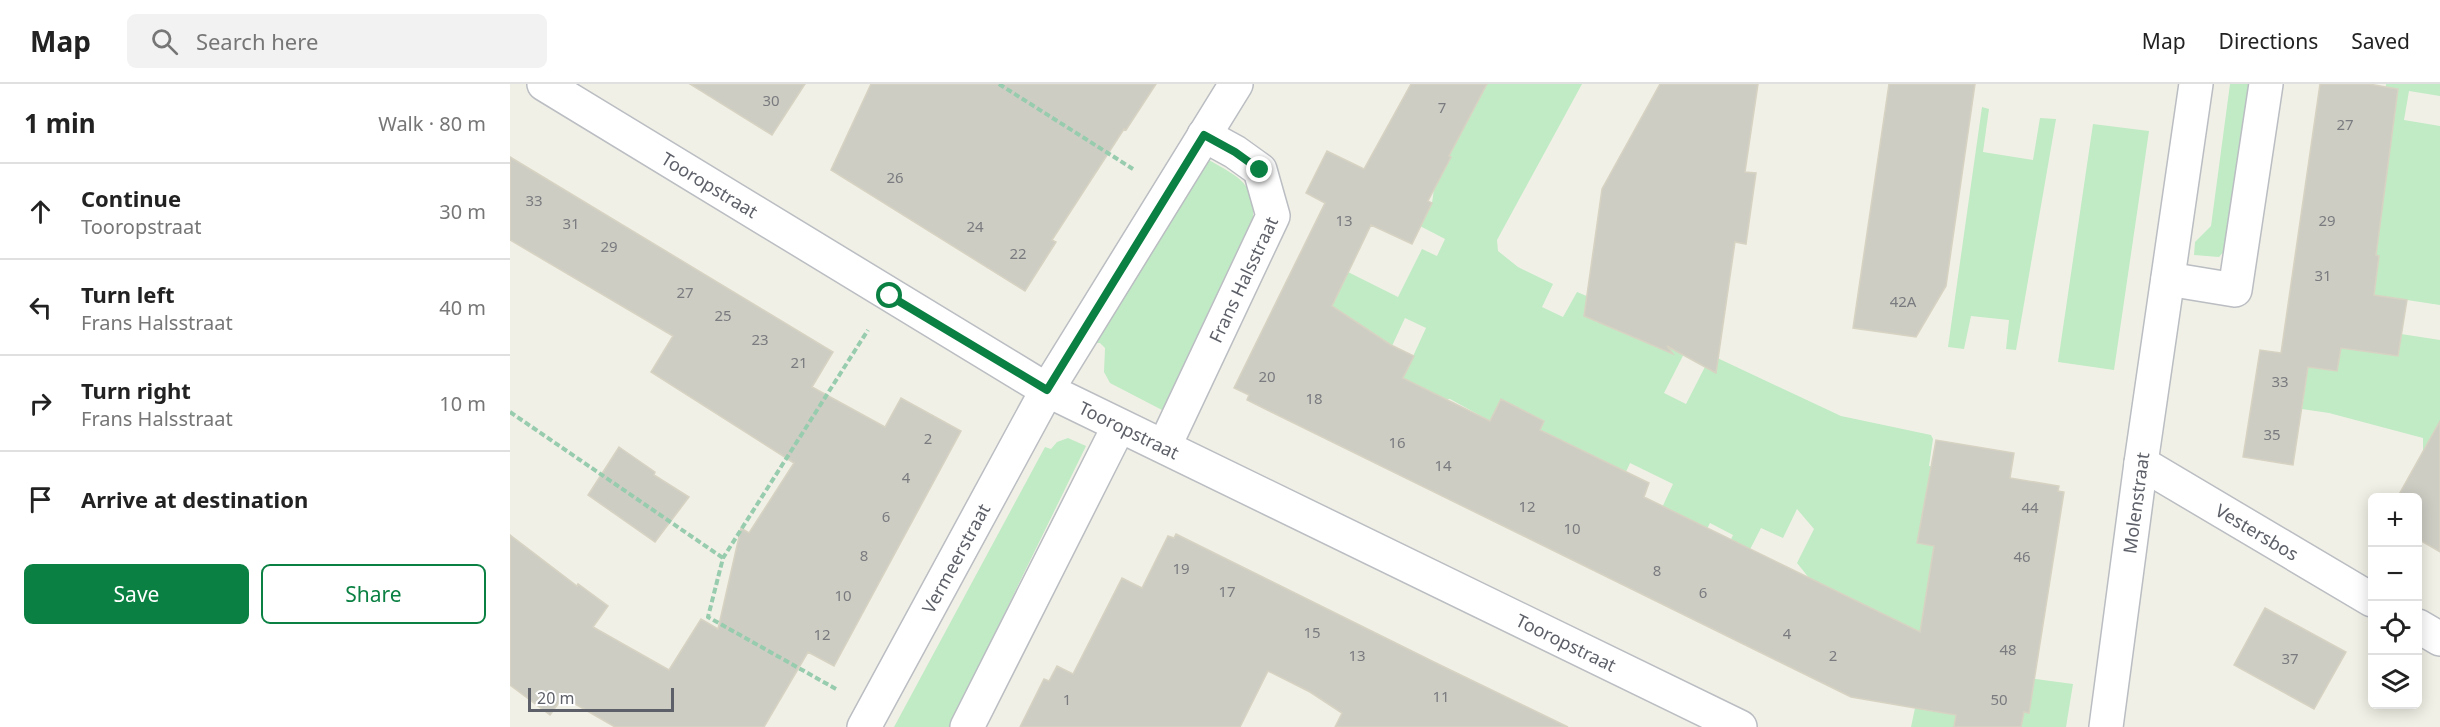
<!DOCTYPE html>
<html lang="en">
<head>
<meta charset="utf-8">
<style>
  :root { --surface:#fff; --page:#f2f2f2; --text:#222; --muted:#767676; --line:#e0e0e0; --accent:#0b8043 }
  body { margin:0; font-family:"Noto Sans",sans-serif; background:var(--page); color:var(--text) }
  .controls { position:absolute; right:18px; bottom:18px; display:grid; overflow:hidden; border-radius:9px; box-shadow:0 3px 15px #0003 }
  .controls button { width:54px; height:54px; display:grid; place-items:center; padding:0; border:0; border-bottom:2px solid var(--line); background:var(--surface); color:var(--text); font:30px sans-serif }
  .scale { position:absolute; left:18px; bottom:15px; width:146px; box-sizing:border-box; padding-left:6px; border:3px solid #5d6068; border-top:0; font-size:16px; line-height:21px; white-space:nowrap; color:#5d6068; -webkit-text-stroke:4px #fff; paint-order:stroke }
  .stop { position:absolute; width:18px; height:18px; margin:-14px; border:4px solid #0b8043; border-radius:50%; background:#fff }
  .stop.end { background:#0b8043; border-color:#fff; box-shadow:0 2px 6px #0008 }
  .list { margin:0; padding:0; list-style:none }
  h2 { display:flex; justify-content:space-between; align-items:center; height:78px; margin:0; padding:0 24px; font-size:26px }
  h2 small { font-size:20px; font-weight:400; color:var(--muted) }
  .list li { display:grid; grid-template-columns:39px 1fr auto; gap:18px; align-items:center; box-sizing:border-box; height:96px; padding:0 24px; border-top:2px solid var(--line) }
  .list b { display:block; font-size:22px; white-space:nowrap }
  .list p { margin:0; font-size:20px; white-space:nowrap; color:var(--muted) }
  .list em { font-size:20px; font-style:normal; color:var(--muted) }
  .actions { display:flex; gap:12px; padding:18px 24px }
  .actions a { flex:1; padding:14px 0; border:2px solid var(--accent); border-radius:9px; text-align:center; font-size:21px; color:var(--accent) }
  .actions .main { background:var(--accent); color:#fff }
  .icon { flex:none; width:33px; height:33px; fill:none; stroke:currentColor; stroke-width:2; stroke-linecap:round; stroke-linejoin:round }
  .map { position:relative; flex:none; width:1930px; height:643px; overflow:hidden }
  header { display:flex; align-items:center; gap:36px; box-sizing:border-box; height:84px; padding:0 30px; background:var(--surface); border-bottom:2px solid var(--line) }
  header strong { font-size:28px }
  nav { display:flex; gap:33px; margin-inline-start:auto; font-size:21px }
  .search { width:420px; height:54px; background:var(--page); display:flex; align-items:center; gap:15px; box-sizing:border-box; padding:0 21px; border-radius:9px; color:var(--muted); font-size:22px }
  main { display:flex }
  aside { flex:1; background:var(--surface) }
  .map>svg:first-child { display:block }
  .green { fill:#c0ebc5 }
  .building { fill:#cecdc4; stroke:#d7d3c3; stroke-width:1.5 }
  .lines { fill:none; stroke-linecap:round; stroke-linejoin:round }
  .minor-casing { stroke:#babdc2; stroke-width:36 }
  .path { stroke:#97ccae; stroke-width:4; stroke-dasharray:6 3; stroke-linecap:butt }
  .minor { stroke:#fff; stroke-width:33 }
  .route { stroke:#0b8043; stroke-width:8 }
  .labels { text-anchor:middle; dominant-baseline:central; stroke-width:4.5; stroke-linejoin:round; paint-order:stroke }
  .number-label { font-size:15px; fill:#797b7f }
  .street-label { font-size:18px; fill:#5d6068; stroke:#fff }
</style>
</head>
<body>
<header>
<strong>Map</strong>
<div class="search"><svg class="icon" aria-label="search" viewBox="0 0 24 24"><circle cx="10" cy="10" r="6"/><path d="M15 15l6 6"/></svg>Search here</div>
<nav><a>Map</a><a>Directions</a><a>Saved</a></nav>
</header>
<main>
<aside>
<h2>1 min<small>Walk · 80 m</small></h2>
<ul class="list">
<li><svg class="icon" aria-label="ahead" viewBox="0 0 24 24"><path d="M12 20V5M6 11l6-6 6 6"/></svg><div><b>Continue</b><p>Tooropstraat</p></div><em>30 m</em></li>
<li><svg class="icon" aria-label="left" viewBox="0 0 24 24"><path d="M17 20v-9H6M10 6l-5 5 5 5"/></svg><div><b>Turn left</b><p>Frans Halsstraat</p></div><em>40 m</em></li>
<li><svg class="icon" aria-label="right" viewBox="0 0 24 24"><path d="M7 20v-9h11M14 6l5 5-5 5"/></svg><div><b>Turn right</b><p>Frans Halsstraat</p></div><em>10 m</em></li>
<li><svg class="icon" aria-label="arrive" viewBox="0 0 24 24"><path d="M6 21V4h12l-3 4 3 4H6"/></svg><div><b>Arrive at destination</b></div></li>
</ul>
<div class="actions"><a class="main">Save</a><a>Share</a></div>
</aside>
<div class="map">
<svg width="1930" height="643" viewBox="0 0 1930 643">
  <rect width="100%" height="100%" fill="#f1f0e6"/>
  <path class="green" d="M977,0h95l-85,156 1,11 20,16 35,17 -11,23 21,10 14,-25 41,17 70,37 -24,47 22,11 25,-49 130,61 90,19 2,4 -4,27 79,13 -22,145 -32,103h-43l4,-19 -66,-77 14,-27 -26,-13 -7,13 -33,-41 17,-34 -17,-20 -14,29 -22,-10 -21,41 -22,-2 15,-32 -23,-12 -16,32 -42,-26 21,-45 -43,-21 -21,46 -78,-62 13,-26 -43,-22 -11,22 -40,-22 -58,3 34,-74 -21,-10 -13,28 -21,-11 -42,-28 -21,-55 90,45 24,-48 15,7 8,-17 -25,-13 12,-23 3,-21z
    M1720,0h21l-25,165 -7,8 -25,-2 1,-13 16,-16z
    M1876,0h54v12l-31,-5 -5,29 36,6v179l-66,-10 5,-39 -16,-3z
    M1472,23l7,2 -6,43 50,8 7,-42 16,1 -40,231 -10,-1 3,-29 -38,-4 -7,33 -16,-2z
    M1583,40l56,7 -35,239 -56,-8z
    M699,76c27,16 46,22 44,57l-91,193 -52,-27 -6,-11 1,-24 -5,-5h-6z
    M1891,250l39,6v120l-17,-10v-12l-94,-25 -27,-4 6,-42 29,4 5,-31 56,16z
    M558,354l18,8 -137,281h-55l151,-280 6,2 6,-7z
    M1519,594l44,6 -7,43h-45l3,-15h5l4,-27z"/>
  <path class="building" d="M180,0h115l-33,51z
    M361,0h285l-30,46 -2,-1 -72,111 4,2 -31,49 -194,-121z
    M901,0h76l-38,72 2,1 -23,44 4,2 -20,41 -41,-19 -39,81 59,39 23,11 -11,22 87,43 11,-22 43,22 -4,9 109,53 -5,14 276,135 14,-86 -17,-3 19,-103 78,13 -4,25 49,8 -1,5 6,1 -35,221 -5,-1 -3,15h-67l2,-12 -105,-18 -604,-297 2,-5 -15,-7 91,-185 -19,-10 21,-42 37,18z
    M1150,0h98l-13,88 11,1 -10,71 -11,-2 -19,131 -49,-27 6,8 -89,-38 18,-127z
    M1379,0h86l-29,202 -30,51 -63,-9z
    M1810,0h49l29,5 -22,166 3,1 -5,39 33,5 -9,56 -57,-8 -4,23 -29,-4 -15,98 -50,-8 17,-107 21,3z
    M0,73l323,195 -21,35 73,40 16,-29 60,33 -127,235 -26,-14 -44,75h-149l-52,-30 -13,18 -40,-30v-150l67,51 1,-2 30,22 -15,21 76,43 32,-51 17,10 23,-101 8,5 45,-70 -143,-91 22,-36 -163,-96z
    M1930,337v131l-22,-13v-41h-21z
    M109,363l36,25 -1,3 35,22 -34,45 -67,-47z
    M666,450l260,129 132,64h-233l7,-14 -32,-21 -42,-21 -28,56h-220l24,-48 5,2 8,-15 16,8 49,-96 20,10 26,-52 6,2z
    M1755,524l81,44 -32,57 -80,-44z"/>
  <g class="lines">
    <defs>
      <g id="minor">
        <path id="s1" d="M34,0l503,306 693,337"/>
        <path d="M1658,195l67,11 31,-206"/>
        <path id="s2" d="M655,361l108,-229 -13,-46 -25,-18 -31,-17"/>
        <path id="s3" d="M1631,379l231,137"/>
        <path d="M1908,542l22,13"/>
        <path id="s4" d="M354,643l183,-337 189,-306"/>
        <path d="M457,643l152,-301"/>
        <path id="s5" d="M1596,643l35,-264 55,-379"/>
      </g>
    </defs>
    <use href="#minor" class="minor-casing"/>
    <path class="path" d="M489,0l134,85
      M0,328l213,146
      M326,605l-128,-72 15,-59 145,-228"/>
    <use href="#minor" class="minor"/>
  </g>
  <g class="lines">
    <path class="route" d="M380,212l157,94 157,-255 31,17 25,18"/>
  </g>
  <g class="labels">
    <g class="number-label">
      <text x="261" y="16">30</text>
      <text x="932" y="23">7</text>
      <text x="1835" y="40">27</text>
      <text x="385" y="93">26</text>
      <text x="24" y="116">33</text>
      <text x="834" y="136">13</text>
      <text x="1817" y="136">29</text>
      <text x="61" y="139">31</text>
      <text x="465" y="142">24</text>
      <text x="99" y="162">29</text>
      <text x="508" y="169">22</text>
      <text x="1813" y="191">31</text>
      <text x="175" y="208">27</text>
      <text x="1393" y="217">42A</text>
      <text x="213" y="231">25</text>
      <text x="250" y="255">23</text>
      <text x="289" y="278">21</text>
      <text x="757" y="292">20</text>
      <text x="1770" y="297">33</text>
      <text x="804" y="314">18</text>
      <text x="1762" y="350">35</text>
      <text x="418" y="354">2</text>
      <text x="887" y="358">16</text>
      <text x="933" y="381">14</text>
      <text x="396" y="393">4</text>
      <text x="1017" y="422">12</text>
      <text x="1520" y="423">44</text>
      <text x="376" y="432">6</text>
      <text x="1062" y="444">10</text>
      <text x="354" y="471">8</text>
      <text x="1512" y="472">46</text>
      <text x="671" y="484">19</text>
      <text x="1147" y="486">8</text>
      <text x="717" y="507">17</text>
      <text x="1193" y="508">6</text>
      <text x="333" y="511">10</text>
      <text x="802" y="548">15</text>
      <text x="1277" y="549">4</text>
      <text x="312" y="550">12</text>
      <text x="1498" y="565">48</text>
      <text x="847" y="571">13</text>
      <text x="1323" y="571">2</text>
      <text x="1780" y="574">37</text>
      <text x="931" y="612">11</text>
      <text x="557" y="615">1</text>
      <text x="1489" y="615">50</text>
    </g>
    <g class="street-label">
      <text stroke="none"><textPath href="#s1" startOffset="194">Tooropstraat</textPath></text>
      <text stroke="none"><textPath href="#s2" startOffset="183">Frans Halsstraat</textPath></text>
      <text stroke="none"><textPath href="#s1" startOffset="680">Tooropstraat</textPath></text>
      <text stroke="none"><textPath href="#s5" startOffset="226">Molenstraat</textPath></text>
      <text stroke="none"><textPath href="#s3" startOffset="135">Vestersbos</textPath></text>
      <text stroke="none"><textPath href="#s4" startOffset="192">Vermeerstraat</textPath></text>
      <text stroke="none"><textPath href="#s1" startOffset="1166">Tooropstraat</textPath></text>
    </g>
  </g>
</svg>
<div class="controls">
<button>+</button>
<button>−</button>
<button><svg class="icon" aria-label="locate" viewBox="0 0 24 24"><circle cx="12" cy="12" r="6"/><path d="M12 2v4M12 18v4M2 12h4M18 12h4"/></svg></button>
<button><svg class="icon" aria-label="layers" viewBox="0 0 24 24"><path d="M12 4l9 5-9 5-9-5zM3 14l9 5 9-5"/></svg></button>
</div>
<div class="scale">20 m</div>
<div class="stop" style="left:380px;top:212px"></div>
<div class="stop end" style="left:750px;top:86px"></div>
</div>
</main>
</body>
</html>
